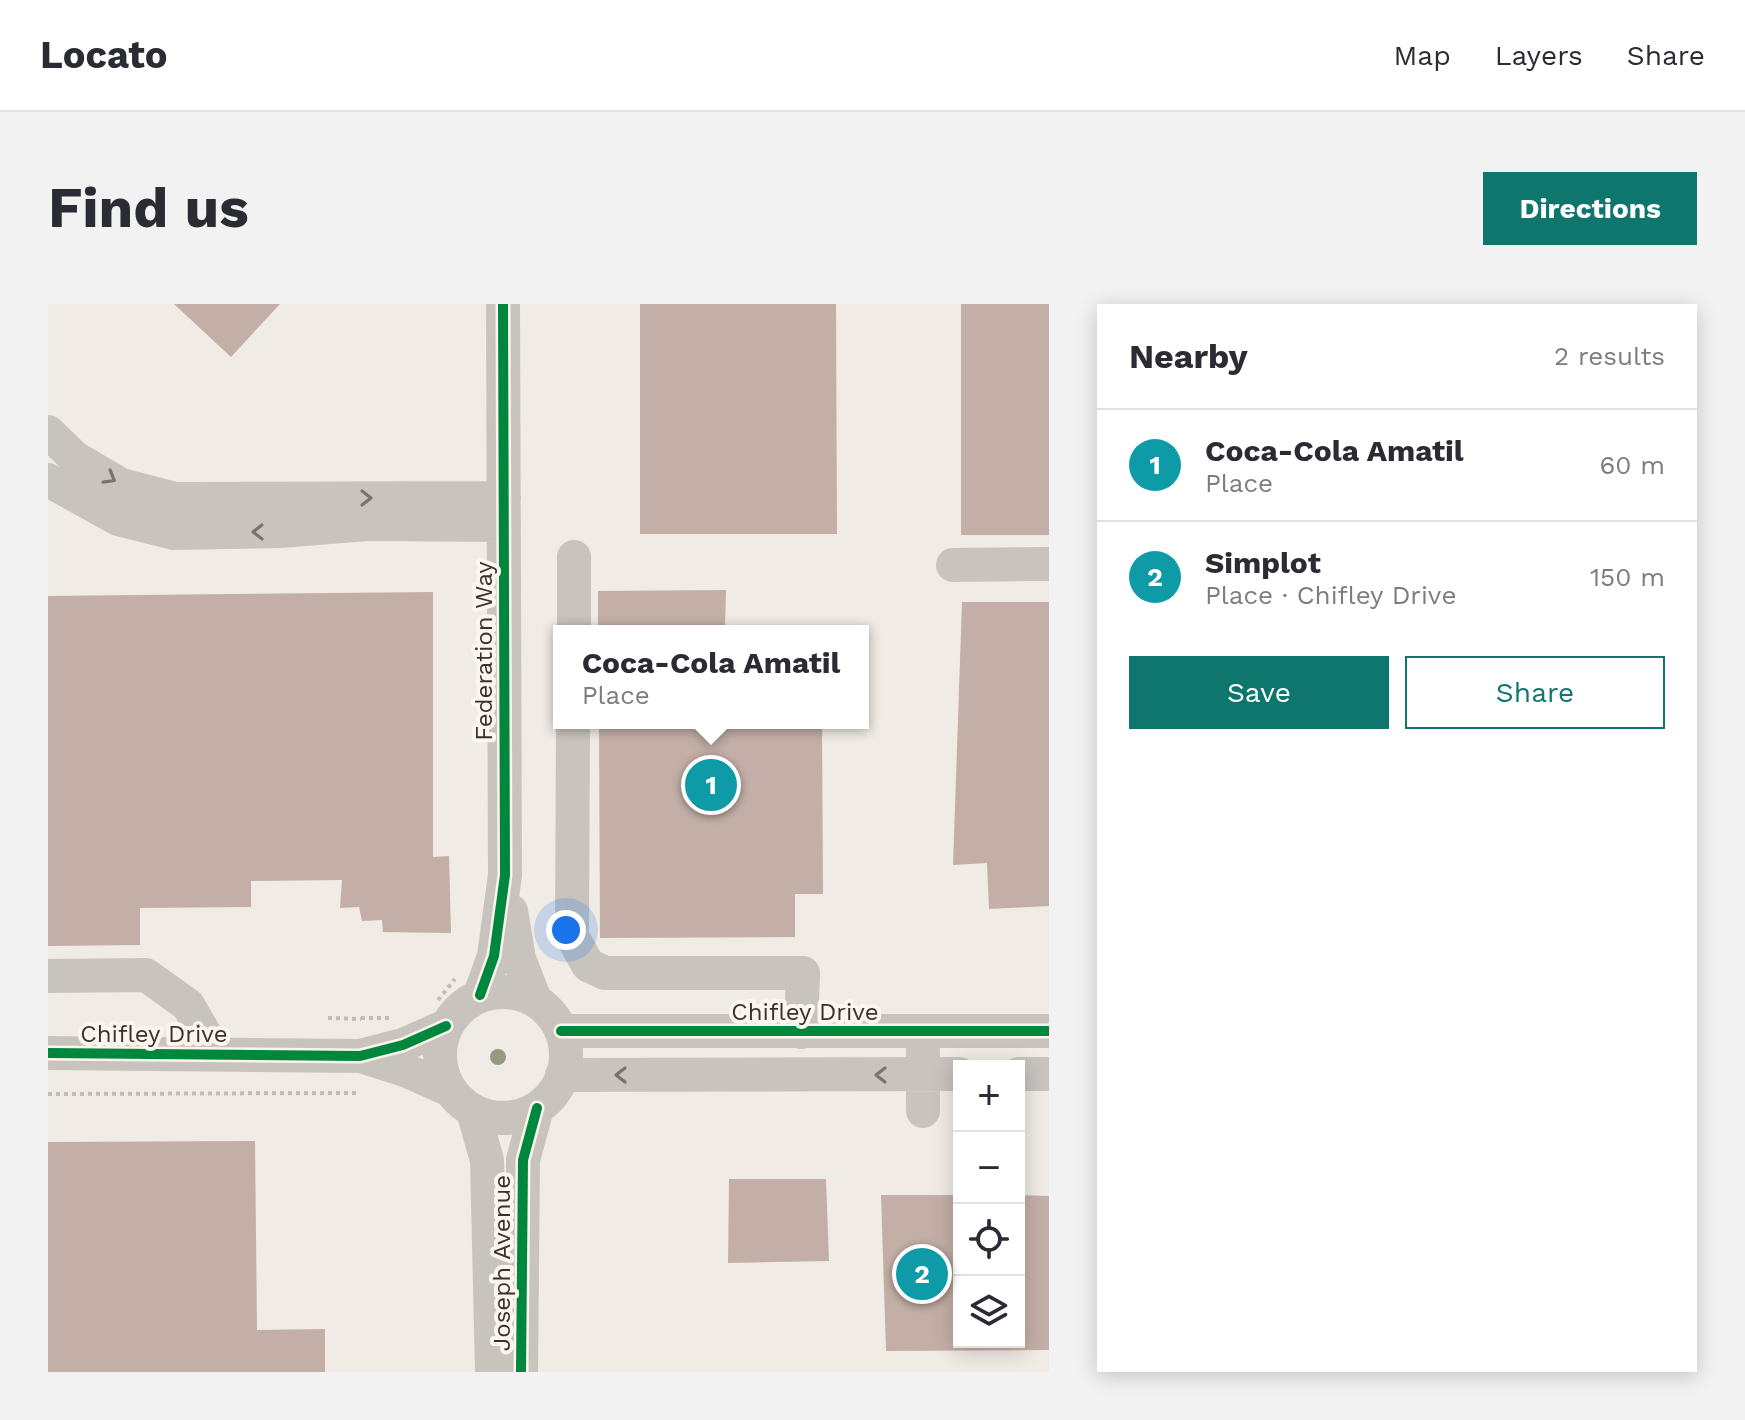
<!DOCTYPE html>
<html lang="en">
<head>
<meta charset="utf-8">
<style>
  :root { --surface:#fff; --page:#f2f2f3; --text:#2b2b33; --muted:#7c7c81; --line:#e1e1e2; --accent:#0f766e }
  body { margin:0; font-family:"Work Sans",sans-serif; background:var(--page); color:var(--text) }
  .controls { position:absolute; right:24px; bottom:24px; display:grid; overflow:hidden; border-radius:0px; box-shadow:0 4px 20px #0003 }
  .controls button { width:72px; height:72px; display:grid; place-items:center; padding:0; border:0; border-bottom:2px solid var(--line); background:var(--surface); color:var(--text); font:40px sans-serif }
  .you { position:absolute; left:518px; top:626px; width:28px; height:28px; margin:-20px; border:6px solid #fff; border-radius:50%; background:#1a73e8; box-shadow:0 0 0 12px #1a73e833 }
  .badge { display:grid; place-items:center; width:52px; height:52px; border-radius:50%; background:var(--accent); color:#fff; font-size:26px; font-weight:700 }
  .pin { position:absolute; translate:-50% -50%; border:4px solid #fff; box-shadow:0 2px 8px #0006 }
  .popup { position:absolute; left:505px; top:321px; width:316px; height:104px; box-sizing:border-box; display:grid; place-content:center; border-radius:0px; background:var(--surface); filter:drop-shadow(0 2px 6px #0005); font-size:26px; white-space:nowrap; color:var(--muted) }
  .popup b { font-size:30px; color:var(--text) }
  .popup::after { content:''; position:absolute; left:50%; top:100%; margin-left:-16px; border:16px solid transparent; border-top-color:var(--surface) }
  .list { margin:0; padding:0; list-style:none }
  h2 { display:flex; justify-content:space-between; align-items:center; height:104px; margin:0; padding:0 32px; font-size:34px }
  h2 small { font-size:26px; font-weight:400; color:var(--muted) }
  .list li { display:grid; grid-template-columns:52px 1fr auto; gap:24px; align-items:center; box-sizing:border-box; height:112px; padding:0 32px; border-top:2px solid var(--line) }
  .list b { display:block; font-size:30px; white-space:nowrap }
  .list p { margin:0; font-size:26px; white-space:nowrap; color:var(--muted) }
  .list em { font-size:26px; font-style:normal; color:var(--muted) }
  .actions { display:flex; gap:16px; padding:24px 32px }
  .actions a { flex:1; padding:18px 0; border:2px solid var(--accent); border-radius:0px; text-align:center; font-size:28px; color:var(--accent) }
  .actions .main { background:var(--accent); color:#fff }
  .icon { flex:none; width:44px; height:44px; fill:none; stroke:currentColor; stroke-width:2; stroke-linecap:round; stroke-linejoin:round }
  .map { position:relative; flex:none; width:1001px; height:1068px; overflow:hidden; border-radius:0px }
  header { display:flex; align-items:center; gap:48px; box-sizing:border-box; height:112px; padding:0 40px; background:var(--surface); border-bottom:2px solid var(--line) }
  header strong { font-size:38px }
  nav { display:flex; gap:44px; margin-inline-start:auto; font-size:28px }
  .intro { display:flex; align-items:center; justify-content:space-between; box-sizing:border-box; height:192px; padding:0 48px }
  h1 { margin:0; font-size:56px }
  .button { padding:20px 36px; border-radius:0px; background:var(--accent); color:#fff; font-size:28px; font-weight:700 }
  main { display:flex; gap:48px; padding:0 48px }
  aside { flex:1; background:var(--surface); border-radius:0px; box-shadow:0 4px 20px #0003 }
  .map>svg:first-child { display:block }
  .building { fill:#c3afa7 }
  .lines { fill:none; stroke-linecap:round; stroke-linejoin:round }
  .path { stroke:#c2bbb6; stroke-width:4; stroke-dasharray:4 4; stroke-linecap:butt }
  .minor { stroke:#c9c3be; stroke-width:34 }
  .cycleway-casing { stroke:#fbf5ee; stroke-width:15 }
  .cycleway { stroke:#00873e; stroke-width:10 }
  .tree { fill:#959b80 }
  .oneway { stroke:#7b726d }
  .labels { text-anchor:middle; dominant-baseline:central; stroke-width:8; stroke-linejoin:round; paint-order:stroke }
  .street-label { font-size:24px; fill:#3b302b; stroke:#fbf5ee }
</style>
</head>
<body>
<header>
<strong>Locato</strong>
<nav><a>Map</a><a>Layers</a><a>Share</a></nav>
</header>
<div class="intro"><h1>Find us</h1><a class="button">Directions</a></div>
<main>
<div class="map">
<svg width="1001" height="1068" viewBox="0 0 1001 1068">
  <rect width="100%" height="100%" fill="#f0ebe5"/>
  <path class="building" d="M126,0h106l-49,53z
    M592,0h196l1,230h-197z
    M913,0h88v231h-88z
    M678,286l-1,38 74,-1v4h-201v-40z
    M385,288v265l16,-1 2,77 -68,-1 -1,-12 -20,1 -3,-14 -19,1 2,-28 -91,1v26l-111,1v37l-92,1v-350z
    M914,298h87v304l-60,3 -2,-46 -34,2z
    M551,419h223l1,171h-28v43l-195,1z
    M207,837l2,189 68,-1v43h-277v-230z
    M681,875h97l3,82 -101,2z
    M833,891h78v147h60v-147l30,1v154l-163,1z"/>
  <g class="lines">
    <path class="path" d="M390,696l17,-21
      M280,714l33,1
      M313,714h29
      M0,790l312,-1"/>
    <path class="minor" d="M0,128l27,26 46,27 54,14 329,-1
      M0,176l70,39 56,14 106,-2 87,-7 137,1
      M905,261l96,-1
      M526,327v-74
      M525,419l-1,213 16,29 17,8h198l-2,59
      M463,607l8,48 16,41
      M0,672l98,-1 42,30 28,49
      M392 751a63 63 0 1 1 126 0a63 63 0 1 1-126 0Z
      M432,691l14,-39 11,-81 -2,-571
      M513,727h488
      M0,749l312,3 43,-11 43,-19
      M313,752l44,14 45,20
      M971,770h30
      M514,771l397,-1
      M425,807l14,49 5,212
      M875,807v-60
      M473,1068l2,-212 14,-52"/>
    <defs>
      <path id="cycleway" d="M432,691l14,-39 11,-81 -2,-571
        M513,727h488
        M0,749l312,3 43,-11 43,-19
        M473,1068l2,-212 14,-52"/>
    </defs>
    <use href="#cycleway" class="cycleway-casing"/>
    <use href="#cycleway" class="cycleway"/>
  </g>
  <circle class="tree" cx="450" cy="753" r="8"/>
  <defs><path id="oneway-chevron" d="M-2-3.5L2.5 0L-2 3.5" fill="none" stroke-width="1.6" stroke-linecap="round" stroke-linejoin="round" transform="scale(2)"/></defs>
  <g class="oneway">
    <use href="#oneway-chevron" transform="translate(62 174) rotate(30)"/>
    <use href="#oneway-chevron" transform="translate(318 194)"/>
    <use href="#oneway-chevron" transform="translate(210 228) rotate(179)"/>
    <use href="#oneway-chevron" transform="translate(573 771) rotate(180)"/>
    <use href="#oneway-chevron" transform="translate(833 771) rotate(180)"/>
  </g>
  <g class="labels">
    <g class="street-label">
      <text transform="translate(436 347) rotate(-90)">Federation Way</text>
      <text x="757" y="708">Chifley Drive</text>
      <text x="106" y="730">Chifley Drive</text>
      <text transform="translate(454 959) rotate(-90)">Joseph Avenue</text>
    </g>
  </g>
</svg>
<div class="controls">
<button>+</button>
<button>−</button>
<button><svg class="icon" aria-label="locate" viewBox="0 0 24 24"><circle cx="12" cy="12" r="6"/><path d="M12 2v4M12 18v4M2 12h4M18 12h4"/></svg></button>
<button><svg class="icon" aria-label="layers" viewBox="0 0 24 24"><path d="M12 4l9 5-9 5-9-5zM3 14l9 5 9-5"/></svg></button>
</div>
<div class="you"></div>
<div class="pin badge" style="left:663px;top:481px;background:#0f9aa8">1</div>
<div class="popup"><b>Coca-Cola Amatil</b>Place</div>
<div class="pin badge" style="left:874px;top:970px;background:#0f9aa8">2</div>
</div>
<aside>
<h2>Nearby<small>2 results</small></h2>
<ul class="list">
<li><span class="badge" style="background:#0f9aa8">1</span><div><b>Coca-Cola Amatil</b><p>Place</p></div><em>60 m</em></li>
<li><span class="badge" style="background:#0f9aa8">2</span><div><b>Simplot</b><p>Place · Chifley Drive</p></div><em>150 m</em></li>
</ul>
<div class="actions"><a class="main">Save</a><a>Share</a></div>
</aside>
</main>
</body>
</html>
